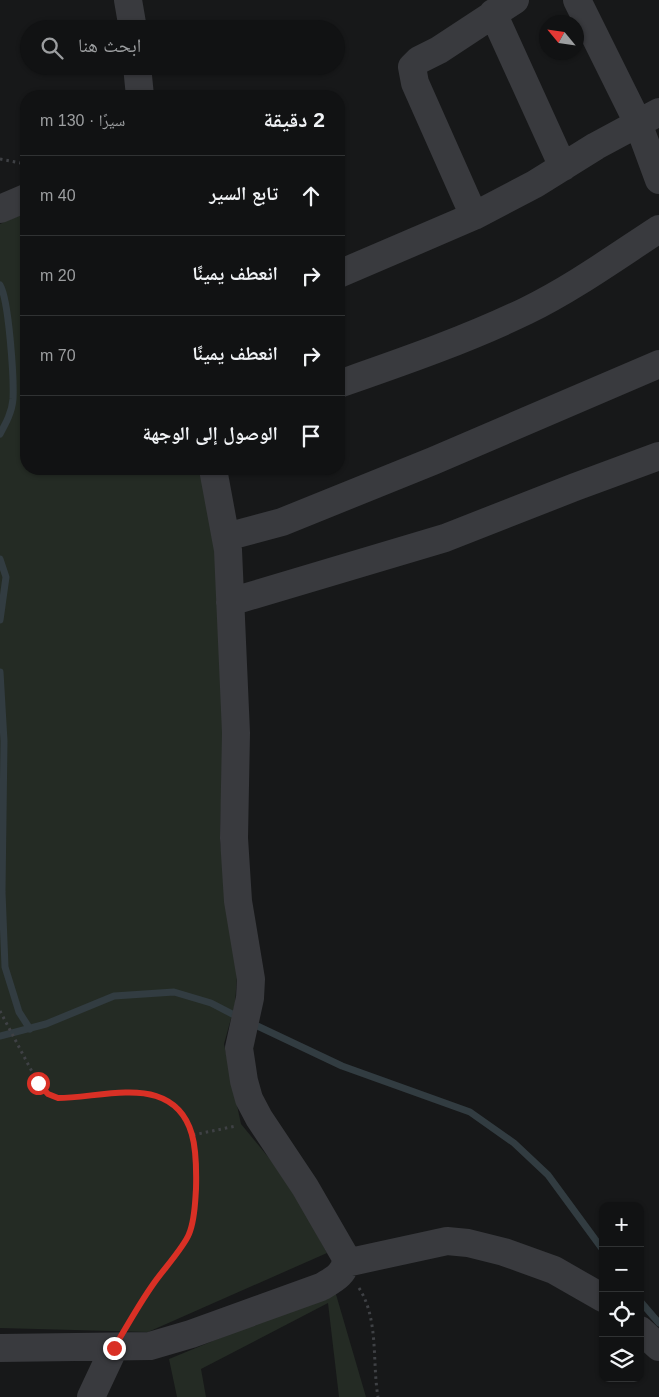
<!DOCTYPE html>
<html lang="ar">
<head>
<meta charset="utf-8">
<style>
  :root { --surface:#111213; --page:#1e2021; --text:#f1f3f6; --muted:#9c9ea0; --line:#303233 }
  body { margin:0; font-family:Helvetica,"Noto Naskh Arabic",sans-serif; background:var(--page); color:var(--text); direction:rtl }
  .controls { position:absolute; right:15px; bottom:15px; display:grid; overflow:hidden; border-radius:10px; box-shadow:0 1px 4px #0004 }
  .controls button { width:45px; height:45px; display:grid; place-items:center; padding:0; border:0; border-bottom:1px solid var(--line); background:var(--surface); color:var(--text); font:25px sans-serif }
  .compass { position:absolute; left:539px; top:15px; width:45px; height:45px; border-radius:50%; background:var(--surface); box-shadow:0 1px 4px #0004; rotate:299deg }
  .stop { position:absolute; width:15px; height:15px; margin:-11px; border:4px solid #d93025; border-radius:50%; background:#fff }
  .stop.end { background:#d93025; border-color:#fff; box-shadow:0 1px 5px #0008 }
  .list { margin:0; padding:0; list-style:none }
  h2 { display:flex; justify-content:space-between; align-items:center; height:65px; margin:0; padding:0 20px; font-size:21px }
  h2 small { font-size:16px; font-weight:400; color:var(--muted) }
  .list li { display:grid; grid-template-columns:32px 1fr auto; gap:15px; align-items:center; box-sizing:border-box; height:80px; padding:0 20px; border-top:1px solid var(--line) }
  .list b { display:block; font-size:19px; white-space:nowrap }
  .list em { font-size:16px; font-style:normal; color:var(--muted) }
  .icon { flex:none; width:28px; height:28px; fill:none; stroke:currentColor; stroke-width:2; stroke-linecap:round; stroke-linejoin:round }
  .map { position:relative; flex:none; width:659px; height:1397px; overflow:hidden; direction:ltr }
  .search { position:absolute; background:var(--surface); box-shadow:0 1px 4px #0004; left:20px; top:20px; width:325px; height:55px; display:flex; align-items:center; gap:12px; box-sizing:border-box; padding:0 18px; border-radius:28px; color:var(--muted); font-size:19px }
  .panel { position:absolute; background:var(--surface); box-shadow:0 1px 4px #0004; left:20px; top:90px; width:325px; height:385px; border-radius:20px; direction:rtl }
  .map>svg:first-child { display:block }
  .green { fill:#242b24 }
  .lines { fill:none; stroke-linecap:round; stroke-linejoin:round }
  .stream { stroke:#323c41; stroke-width:7 }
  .path { stroke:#3f4145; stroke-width:3; stroke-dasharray:2.5 4; stroke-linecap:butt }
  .minor { stroke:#393a3e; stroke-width:28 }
  .route { stroke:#d93025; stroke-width:6 }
</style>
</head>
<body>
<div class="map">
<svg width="659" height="1397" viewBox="0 0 659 1397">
  <rect width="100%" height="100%" fill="#171819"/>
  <path class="green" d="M26,212v257h175l13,52 10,175 -4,146 17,134 -2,28 -11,40 17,80 47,57 39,72 -179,79 -148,-4v-1104z
    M335,1291l31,106h-27l-11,-94 -127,66 5,28h-29l-8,-38z"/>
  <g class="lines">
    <path class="stream" d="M0,285c9,15 14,94 13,114 -1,13 -7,24 -13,35
      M0,559l6,18 -6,43
      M0,672l4,69 -2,151 3,75 14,45 11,17
      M249,1022l93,44 128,46 44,31 34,32 55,75
      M0,1036l46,-12 68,-28 60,-4 37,11 29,15
      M640,1301l19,22"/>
    <path class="path" d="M0,159l26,5
      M0,1011l38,72 9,11 11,4 82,-6 16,4 19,8 10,14 8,17 3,29 -1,43 -6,27 -53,75 -7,13
      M193,1135l43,-9
      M359,1288c20,31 13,74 19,109"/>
    <path class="minor" d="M128,0l5,29
      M577,0l61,123 21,57
      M493,13l70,154
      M137,66l3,30
      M0,209l26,-11
      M474,216l-59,-133 -3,-16 7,-7 20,-10 76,-50
      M339,274l135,-58 61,-32 61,-38 63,-34
      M339,384c63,-22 127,-44 187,-73 47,-23 90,-54 133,-82
      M226,537l56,-15 151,-61 226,-97
      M230,602l215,-64 130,-51 84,-31
      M346,1263l101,-22 21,2 36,9 50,18 49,28
      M640,1330l19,17
      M0,1348l150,-2 41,-12 130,-47c12,-7 25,-13 25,-29l-41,-71 -46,-69 -10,-19 -5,-18 -5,-33 11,-50 1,-19 -13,-78 -4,-63 2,-105 -8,-183 -15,-81
      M91,1397l23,-49"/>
  </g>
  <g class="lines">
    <path class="route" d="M38,1083l10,11 10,4c29,0 71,-11 98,-2 41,13 41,57 40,93 -1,14 -1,31 -7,45 -5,13 -26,36 -35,49 -15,21 -27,43 -40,65"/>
  </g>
</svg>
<div class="controls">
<button>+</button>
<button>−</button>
<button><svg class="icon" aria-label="locate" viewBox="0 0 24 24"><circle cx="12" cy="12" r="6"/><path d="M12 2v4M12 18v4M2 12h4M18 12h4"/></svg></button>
<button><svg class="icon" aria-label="layers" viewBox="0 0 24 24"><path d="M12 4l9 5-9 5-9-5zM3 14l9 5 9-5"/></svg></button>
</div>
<svg class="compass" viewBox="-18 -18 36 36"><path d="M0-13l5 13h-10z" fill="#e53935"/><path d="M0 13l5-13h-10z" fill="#9c9ea0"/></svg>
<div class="stop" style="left:38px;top:1083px"></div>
<div class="stop end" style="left:114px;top:1348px"></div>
<div class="search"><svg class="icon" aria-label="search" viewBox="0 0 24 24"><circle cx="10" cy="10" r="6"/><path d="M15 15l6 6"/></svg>ابحث هنا</div>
<section class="panel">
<h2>2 دقيقة<small>سيرًا · 130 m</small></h2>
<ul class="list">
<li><svg class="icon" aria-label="ahead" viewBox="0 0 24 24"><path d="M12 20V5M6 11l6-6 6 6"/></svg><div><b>تابع السير</b></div><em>40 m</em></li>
<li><svg class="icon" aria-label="right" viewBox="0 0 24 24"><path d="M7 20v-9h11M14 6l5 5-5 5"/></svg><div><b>انعطف يمينًا</b></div><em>20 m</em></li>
<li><svg class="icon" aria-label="right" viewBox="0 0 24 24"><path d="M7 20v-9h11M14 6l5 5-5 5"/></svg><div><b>انعطف يمينًا</b></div><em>70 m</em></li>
<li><svg class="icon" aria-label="arrive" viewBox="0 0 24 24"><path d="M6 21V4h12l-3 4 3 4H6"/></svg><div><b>الوصول إلى الوجهة</b></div></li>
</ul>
</section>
</div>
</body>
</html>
